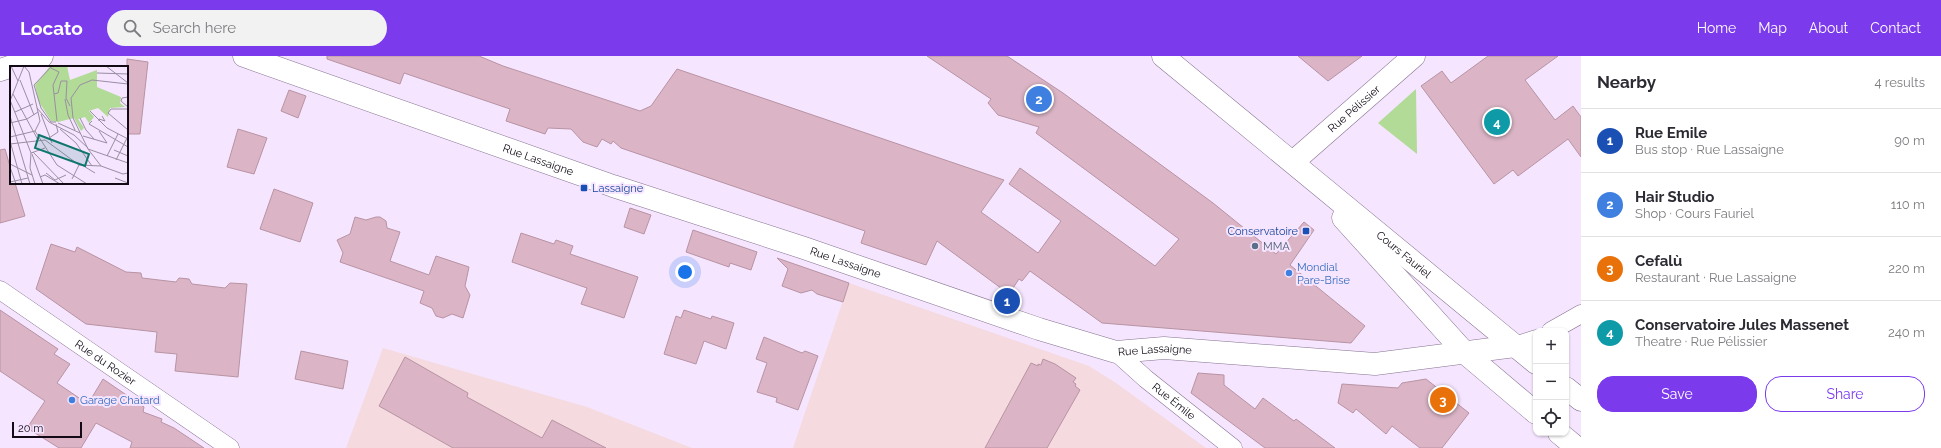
<!DOCTYPE html>
<html lang="en">
<head>
<meta charset="utf-8">
<style>
  :root { --surface:#fff; --page:#f2f2f3; --text:#2b2b33; --muted:#7c7c81; --line:#e1e1e2; --accent:#7c3aed }
  body { margin:0; font-family:Raleway,sans-serif; background:var(--page); color:var(--text) }
  .controls { position:absolute; right:12px; bottom:12px; display:grid; overflow:hidden; border-radius:8px; box-shadow:0 1px 3px #0004 }
  .controls button { width:36px; height:36px; display:grid; place-items:center; padding:0; border:0; border-bottom:1px solid var(--line); background:var(--surface); color:var(--text); font:20px sans-serif }
  .scale { position:absolute; left:12px; bottom:10px; width:70px; box-sizing:border-box; padding-left:4px; border:2px solid #120b16; border-top:0; font-size:11px; line-height:14px; white-space:nowrap; color:#120b16; -webkit-text-stroke:3px #f5e5ff; paint-order:stroke }
  .you { position:absolute; left:685px; top:216px; width:14px; height:14px; margin:-10px; border:3px solid #fff; border-radius:50%; background:#1a73e8; box-shadow:0 0 0 6px #1a73e833 }
  .badge { display:grid; place-items:center; width:26px; height:26px; border-radius:50%; background:var(--accent); color:#fff; font-size:13px; font-weight:700 }
  .pin { position:absolute; translate:-50% -50%; border:2px solid #fff; box-shadow:0 1px 4px #0006 }
  .list { margin:0; padding:0; list-style:none }
  h2 { display:flex; justify-content:space-between; align-items:center; height:52px; margin:0; padding:0 16px; font-size:17px }
  h2 small { font-size:13px; font-weight:400; color:var(--muted) }
  .list li { display:grid; grid-template-columns:26px 1fr auto; gap:12px; align-items:center; box-sizing:border-box; height:64px; padding:0 16px; border-top:1px solid var(--line) }
  .list b { display:block; font-size:15px; white-space:nowrap }
  .list p { margin:0; font-size:13px; white-space:nowrap; color:var(--muted) }
  .list em { font-size:13px; font-style:normal; color:var(--muted) }
  .actions { display:flex; gap:8px; padding:12px 16px }
  .actions a { flex:1; padding:9px 0; border:1px solid var(--accent); border-radius:16px; text-align:center; font-size:14px; color:var(--accent) }
  .actions .main { background:var(--accent); color:#fff }
  .icon { flex:none; width:22px; height:22px; fill:none; stroke:currentColor; stroke-width:2; stroke-linecap:round; stroke-linejoin:round }
  .map { position:relative; flex:none; width:1581px; height:392px; overflow:hidden }
  header { display:flex; align-items:center; gap:24px; box-sizing:border-box; height:56px; padding:0 20px; background:var(--accent); color:#fff }
  header strong { font-size:19px }
  nav { display:flex; gap:22px; margin-inline-start:auto; font-size:14px }
  .search { width:280px; height:36px; background:var(--page); display:flex; align-items:center; gap:10px; box-sizing:border-box; padding:0 14px; border-radius:22px; color:var(--muted); font-size:15px }
  main { display:flex }
  aside { flex:1; background:var(--surface) }
  .map>svg:first-child { display:block }
  .education { fill:#f5dadf }
  .green { fill:#b1db97 }
  .building { fill:#dbb5c6; stroke:#b893a3 }
  .lines { fill:none; stroke-linecap:round; stroke-linejoin:round }
  .minor-casing { stroke:#85728f; stroke-width:19 }
  .tertiary-casing { stroke:#85728f; stroke-width:23 }
  .secondary-casing { stroke:#85728f; stroke-width:23 }
  .minor { stroke:#fff; stroke-width:18 }
  .tertiary { stroke:#fff; stroke-width:22 }
  .secondary { stroke:#fff; stroke-width:22 }
  .transit-dot { fill:#1a4fb4; stroke:#f5e5ff; stroke-width:1.5 }
  .service-dot { fill:#5c6f8a; stroke:#f5e5ff; stroke-width:1.5 }
  .shop-dot { fill:#3f7fe0; stroke:#f5e5ff; stroke-width:1.5 }
  .labels { text-anchor:middle; dominant-baseline:central; stroke-width:4; stroke-linejoin:round; paint-order:stroke }
  .street-label { font-size:11px; fill:#120b16; stroke:#f5e5ff }
  .transit-label { font-size:11px; fill:#164399; stroke:#f5e5ff; text-anchor:start }
  .service-label { font-size:11px; fill:#4e5e75; stroke:#f5e5ff; text-anchor:start }
  .shop-label { font-size:11px; fill:#366cbe; stroke:#f5e5ff; text-anchor:start }
  .inset-road { fill:none; stroke:#9a8ea2; stroke-width:1 }
  .view { fill:#0f766e; fill-opacity:0.15; stroke:#0f766e; stroke-width:2 }
  .inset-edge { fill:none; stroke:#120b16; stroke-width:2 }
</style>
</head>
<body>
<header>
<strong>Locato</strong>
<div class="search"><svg class="icon" aria-label="search" viewBox="0 0 24 24"><circle cx="10" cy="10" r="6"/><path d="M15 15l6 6"/></svg>Search here</div>
<nav><a>Home</a><a>Map</a><a>About</a><a>Contact</a></nav>
</header>
<main>
<div class="map">
<svg width="1581" height="392" viewBox="0 0 1581 392">
  <rect width="100%" height="100%" fill="#f5e5ff"/>
  <path class="education" d="M849,227l240,83 27,17 90,65h-413z
    M383,292l204,59 105,41h-346z"/>
  <path class="green" d="M1416,33v1l1,64 -39,-31z"/>
  <path class="building" d="M327,0h152l24,10 137,45 11,-5 26,-37 327,111 -23,32 57,41 23,-32 -52,-37 11,-16 135,98 24,-27 -143,-106 3,-6 -41,-12 -10,-12 3,-4 -64,-43h80l56,37 150,110 63,51 28,-32 10,8 -24,35 75,61 -14,17 -249,-20 -72,-52 -8,10 -3,-2 -10,15 -72,-53 -11,24 -65,-22 4,-12 -244,-83 -8,-7 -2,3 -9,-5 -5,8 -14,-5 -12,-13 -23,-1 -3,6 -39,-13 4,-12 -106,-36 -4,11 -73,-25z
    M1298,0h64l-34,25z
    M1488,0h70l-33,24 30,40 18,-14 8,11v40l-13,-18 -50,37 -5,-6 -19,14 -73,-98 21,-15 9,12z
    M127,3l21,3 -8,72h-13z
    M289,34l17,6 -8,22 -17,-7z
    M238,73l29,9 -13,36 -27,-7z
    M5,93l6,21v13h4l10,33 -25,7v-73z
    M274,133l39,14 -13,39 -40,-13z
    M630,152l21,7 -7,19 -20,-7z
    M355,161l11,3 10,-3h4l6,4 1,7 13,4 -10,29 39,14 7,-19 33,11 -4,19 5,9 -7,23 -11,-4 -9,4 -7,-2 -4,-8 -12,-5 4,-12 -84,-29 3,-9 -6,-13 13,-6z
    M693,174l64,22 -6,18 -21,-7 -1,4 -43,-15z
    M521,177l33,11 2,-4 17,6 -3,8 68,23 -14,41 -43,-14 6,-16 -75,-26z
    M51,188l24,8 2,-5 49,25 15,1 1,5 34,4 3,-4 10,1 3,5 33,4 5,-5 17,1 -9,93 -63,-6 2,-17 -22,-2 2,-20 -71,-8 -50,-35z
    M777,202l72,25 -6,19 -26,-8 -5,-4 -11,3 -19,-7 6,-17z
    M0,254l58,39 -4,5 16,10 -13,19 31,21 15,-25 41,28 -1,5 19,7 -1,3 13,6 30,20h-74l2,-6 -36,-19 -15,25h-22l-32,-20 18,-27 -45,-30z
    M684,254l27,9 1,-3 22,7 -8,26 -22,-8 -8,23 -32,-10 12,-38 5,2z
    M764,281l38,16 3,-2 13,5 -20,54 -22,-8 1,-4 -20,-6 10,-29 -11,-4z
    M301,295l47,10 -5,28 -48,-10z
    M405,301l63,36 -1,4 75,41 10,-18 54,28h-153l-74,-42z
    M1043,303l12,5 21,14 -3,4 3,2 -1,2 5,4 -33,58h-62l46,-85 7,3v-2l3,1z
    M1198,317l26,2v10l31,24 8,-11 31,23 2,-2 39,29h-70l-74,-55z
    M1426,323l43,34 -27,35h-22l-28,-22 -6,8 -30,-25 -3,4 -15,-10 4,-19 56,4 4,-5z"/>
  <g class="lines">
    <defs>
      <g id="minor">
        <path id="s1" d="M0,234l230,158"/>
        <path d="M1551,275l30,-17"/>
        <path d="M1515,290l21,-7"/>
        <path id="s2" d="M1116,296l30,27 87,69"/>
      </g>
      <g id="tertiary">
        <path id="s3" d="M244,0l369,130 191,62 235,81 77,23 48,-4 211,16 140,-18"/>
        <path d="M0,14l42,-14"/>
      </g>
      <g id="secondary">
        <path id="s4" d="M1163,0l373,307"/>
        <path id="s5" d="M1293,106l121,-106"/>
        <path d="M1343,162l122,135 71,60"/>
        <path d="M1566,332l15,12"/>
        <path d="M1559,377l18,15"/>
      </g>
    </defs>
    <use href="#minor" class="minor-casing"/>
    <use href="#tertiary" class="tertiary-casing"/>
    <use href="#secondary" class="secondary-casing"/>
    <use href="#minor" class="minor"/>
    <use href="#tertiary" class="tertiary"/>
    <use href="#secondary" class="secondary"/>
  </g>
  <g class="transit-dot">
    <rect x="580" y="128" width="8" height="8" rx="2"/>
    <rect x="1302" y="171" width="8" height="8" rx="2"/>
  </g>
  <circle class="service-dot" cx="1255" cy="190" r="4"/>
  <g class="shop-dot">
    <circle cx="1289" cy="217" r="4"/>
    <circle cx="72" cy="344" r="4"/>
  </g>
  <g class="labels">
    <g class="street-label">
      <text stroke="none"><textPath href="#s5" startOffset="81">Rue Pélissier</textPath></text>
      <text stroke="none"><textPath href="#s3" startOffset="312">Rue Lassaigne</textPath></text>
      <text stroke="none"><textPath href="#s4" startOffset="312">Cours Fauriel</textPath></text>
      <text stroke="none"><textPath href="#s3" startOffset="636">Rue Lassaigne</textPath></text>
      <text stroke="none"><textPath href="#s3" startOffset="960">Rue Lassaigne</textPath></text>
      <text stroke="none"><textPath href="#s1" startOffset="128">Rue du Rozier</textPath></text>
      <text stroke="none"><textPath href="#s2" startOffset="76">Rue Émile</textPath></text>
    </g>
    <g class="transit-label">
      <text x="592" y="132">Lassaigne</text>
      <text x="1298" y="175" text-anchor="end">Conservatoire</text>
    </g>
    <g class="service-label">
      <text x="1263" y="190">MMA</text>
    </g>
    <g class="shop-label">
      <text x="1297" y="211">Mondial<tspan x="1297" dy="13">Pare-Brise</tspan></text>
      <text x="80" y="344">Garage Chatard</text>
    </g>
  </g>
  <g transform="translate(10 10)">
    <rect width="118" height="118" fill="#f5e5ff"/>
    <path d="M40,0h17l3,14 27,-10v17l24,10 -1,6 5,4 -15,1 -2,9 -10,-9 -9,3 5,6 -5,6 -4,-6 -7,2 6,9 -3,3 -7,-13 -16,4 -7,-1 -12,-19 -4,-17z" fill="#b1db97"/>
    <path class="inset-road" d="M1,0l7,15M14,0l5,6 11,49 -5,10 22,34 30,19M42,0l-18,19 7,23 10,14h5M96,0l22,17M41,2l8,4 -6,13 4,36M87,7l31,1M10,14l14,35M3,28l25,46M44,28l4,-1 3,-12h6l-1,17 4,8M118,31l-6,1 -1,3 7,6M55,33l3,16 7,15M0,34l21,53M0,35l14,-35M27,42l12,14 25,13 14,13M118,43h-17l-3,4 20,17M80,45l17,17 21,11M5,46l18,-8M31,48l11,29M0,50l20,68M70,52l6,12 8,9M82,55l-3,3 39,23M89,55v-2l6,2 -3,-5M0,57l17,-4 11,-7M48,57l22,10M50,63l16,14 16,23M73,70l24,7 -8,-12M0,71l25,-6M39,72l9,-6 -2,-8M0,75l12,43M0,78l35,-4 34,25 22,1 22,8 5,-1M78,83l40,14M104,84l14,6M23,86l31,32M22,88l11,30M97,90l11,-22M106,94l11,-22M0,98l22,11M72,99l13,8M91,100l-13,-17 -15,-31 -2,-20 9,-13 12,-5 36,4M0,101l6,17M36,107l9,7 11,-5M30,111l5,-2 15,9M105,112l13,5M62,113l7,-14M0,116l18,-4M25,118l-5,-16 1,-15 14,-5"/>
    <path class="view" d="M29,69l50,19 -4,12 -50,-18z"/>
    <rect width="118" height="118" class="inset-edge"/>
  </g>
</svg>
<div class="controls">
<button>+</button>
<button>−</button>
<button><svg class="icon" aria-label="locate" viewBox="0 0 24 24"><circle cx="12" cy="12" r="6"/><path d="M12 2v4M12 18v4M2 12h4M18 12h4"/></svg></button>
</div>
<div class="scale">20 m</div>
<div class="you"></div>
<div class="pin badge" style="left:1007px;top:245px;background:#1a4fb4">1</div>
<div class="pin badge" style="left:1039px;top:43px;background:#3f7fe0">2</div>
<div class="pin badge" style="left:1443px;top:344px;background:#e8710a">3</div>
<div class="pin badge" style="left:1497px;top:66px;background:#0f9aa8">4</div>
</div>
<aside>
<h2>Nearby<small>4 results</small></h2>
<ul class="list">
<li><span class="badge" style="background:#1a4fb4">1</span><div><b>Rue Emile</b><p>Bus stop · Rue Lassaigne</p></div><em>90 m</em></li>
<li><span class="badge" style="background:#3f7fe0">2</span><div><b>Hair Studio</b><p>Shop · Cours Fauriel</p></div><em>110 m</em></li>
<li><span class="badge" style="background:#e8710a">3</span><div><b>Cefalù</b><p>Restaurant · Rue Lassaigne</p></div><em>220 m</em></li>
<li><span class="badge" style="background:#0f9aa8">4</span><div><b>Conservatoire Jules Massenet</b><p>Theatre · Rue Pélissier</p></div><em>240 m</em></li>
</ul>
<div class="actions"><a class="main">Save</a><a>Share</a></div>
</aside>
</main>
</body>
</html>
